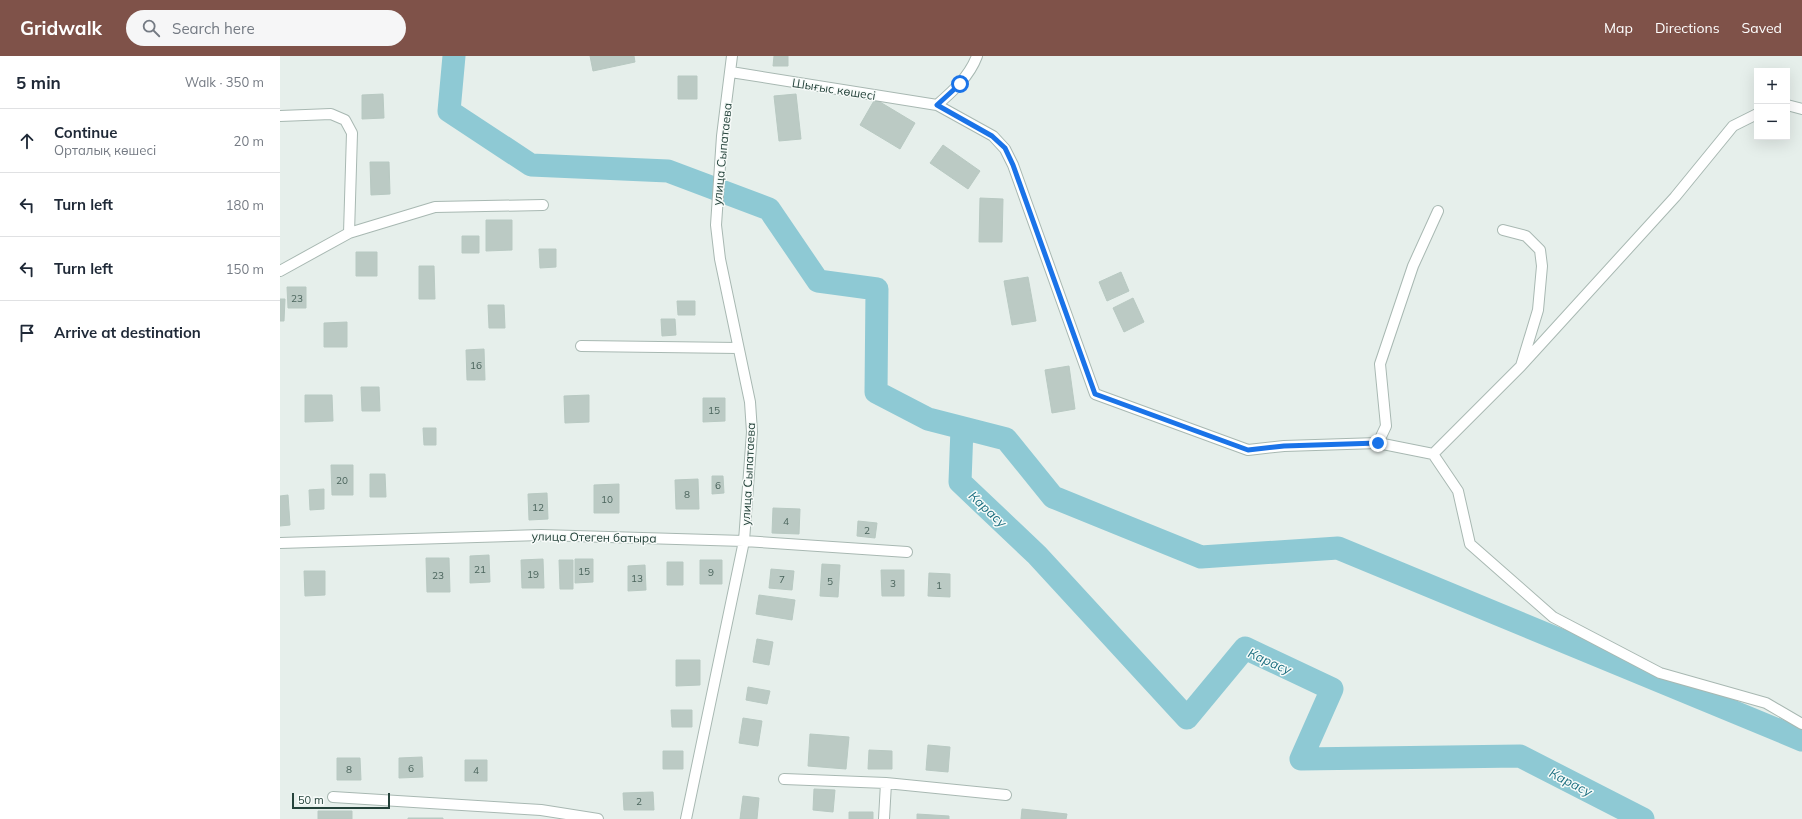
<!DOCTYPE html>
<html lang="en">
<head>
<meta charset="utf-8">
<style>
  :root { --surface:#fff; --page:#f6f6f7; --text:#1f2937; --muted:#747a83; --line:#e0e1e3; --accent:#7f5249 }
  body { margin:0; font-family:Mulish,sans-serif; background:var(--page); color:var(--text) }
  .controls { position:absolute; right:12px; top:12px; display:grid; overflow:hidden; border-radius:0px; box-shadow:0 4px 16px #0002 }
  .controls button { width:36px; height:36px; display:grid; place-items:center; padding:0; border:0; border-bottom:1px solid var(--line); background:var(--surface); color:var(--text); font:20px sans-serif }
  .scale { position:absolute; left:12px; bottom:10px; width:98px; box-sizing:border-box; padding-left:4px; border:2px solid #24423a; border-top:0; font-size:11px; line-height:14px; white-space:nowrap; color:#24423a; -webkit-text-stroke:3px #f7fbf9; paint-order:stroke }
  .stop { position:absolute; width:12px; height:12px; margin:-9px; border:3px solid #1a73e8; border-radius:50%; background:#fff }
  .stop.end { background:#1a73e8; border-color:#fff; box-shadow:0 1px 4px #0008 }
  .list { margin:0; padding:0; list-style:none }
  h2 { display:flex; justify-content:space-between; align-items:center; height:52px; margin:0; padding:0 16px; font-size:17px }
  h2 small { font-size:13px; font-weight:400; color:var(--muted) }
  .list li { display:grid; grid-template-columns:26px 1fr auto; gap:12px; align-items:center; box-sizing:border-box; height:64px; padding:0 16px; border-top:1px solid var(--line) }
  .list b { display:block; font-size:15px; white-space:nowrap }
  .list p { margin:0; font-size:13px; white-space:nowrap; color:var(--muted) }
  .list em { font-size:13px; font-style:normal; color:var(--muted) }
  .icon { flex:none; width:22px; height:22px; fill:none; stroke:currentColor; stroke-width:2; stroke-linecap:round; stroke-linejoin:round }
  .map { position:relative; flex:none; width:1522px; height:763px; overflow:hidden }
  header { display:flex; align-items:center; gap:24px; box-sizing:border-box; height:56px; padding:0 20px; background:var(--accent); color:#fff }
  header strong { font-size:19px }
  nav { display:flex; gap:22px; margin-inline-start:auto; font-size:14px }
  .search { width:280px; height:36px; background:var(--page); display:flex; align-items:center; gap:10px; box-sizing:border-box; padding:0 14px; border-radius:22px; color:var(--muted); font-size:15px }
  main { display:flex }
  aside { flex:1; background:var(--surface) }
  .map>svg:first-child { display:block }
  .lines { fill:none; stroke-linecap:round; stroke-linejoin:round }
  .river { stroke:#8ec9d4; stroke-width:23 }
  .building { fill:#bbcac4; stroke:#b8c9c2 }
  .minor-casing { stroke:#a8b8b2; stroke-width:12 }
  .minor { stroke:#fff; stroke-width:10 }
  .route { stroke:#1a73e8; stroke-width:5 }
  .labels { text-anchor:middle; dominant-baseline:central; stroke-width:3; stroke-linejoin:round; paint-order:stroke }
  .number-label { font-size:10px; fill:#4a645c }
  .street-label { font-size:12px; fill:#24423a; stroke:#f7fbf9 }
  .water-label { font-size:13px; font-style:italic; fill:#1c6f80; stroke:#f7fbf9 }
</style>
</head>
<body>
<header>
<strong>Gridwalk</strong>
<div class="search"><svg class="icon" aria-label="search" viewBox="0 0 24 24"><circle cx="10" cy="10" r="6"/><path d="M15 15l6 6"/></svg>Search here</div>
<nav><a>Map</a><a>Directions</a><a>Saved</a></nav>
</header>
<main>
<aside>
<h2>5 min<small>Walk · 350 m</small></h2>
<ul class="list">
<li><svg class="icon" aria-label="ahead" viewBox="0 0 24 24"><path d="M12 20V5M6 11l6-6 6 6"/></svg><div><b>Continue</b><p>Орталық көшесі</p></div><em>20 m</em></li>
<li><svg class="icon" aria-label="left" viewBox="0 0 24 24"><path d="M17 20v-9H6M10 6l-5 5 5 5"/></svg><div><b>Turn left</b></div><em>180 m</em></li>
<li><svg class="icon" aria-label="left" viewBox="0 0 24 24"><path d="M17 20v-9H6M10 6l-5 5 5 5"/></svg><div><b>Turn left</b></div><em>150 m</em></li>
<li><svg class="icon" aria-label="arrive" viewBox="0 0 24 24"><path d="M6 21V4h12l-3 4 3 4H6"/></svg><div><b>Arrive at destination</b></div></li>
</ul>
</aside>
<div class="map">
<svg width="1522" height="763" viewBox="0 0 1522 763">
  <rect width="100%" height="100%" fill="#e6efeb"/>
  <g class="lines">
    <path class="river" d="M174,0l-5,55 82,54 137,6 101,38 49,72 59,8 -1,103 52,27 78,20 47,58 148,60 137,-9 464,192
      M682,372l-2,54 77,73 150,163 58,-70 87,41 -31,70 219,-3 123,63"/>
  </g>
  <path class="building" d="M310,0h44l1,6 -42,9z
    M494,0h14v10h-15z
    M398,20h19v23h-19z
    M103,38l1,24 -22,1v-24z
    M516,38l5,45 -22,2 -5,-45z
    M595,43l40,24 -15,26 -40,-24z
    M663,89l37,26 -12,18 -38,-26z
    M90,106h19l1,32 -19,1z
    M700,142l23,1 -1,43h-23z
    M206,164h26v30l-26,1z
    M182,180h17v17h-17z
    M259,193h17v18l-16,1z
    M76,196h21v24h-21z
    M139,210h15l1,33h-16z
    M841,216l8,19 -22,10 -8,-19z
    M748,221l8,44 -24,4 -8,-44z
    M7,231h19v21h-18z
    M853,242l11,24 -20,10 -11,-24z
    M0,243h5l-1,22h-4z
    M397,245h18v14h-17z
    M208,249h16l1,23h-16z
    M381,263h14l1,16 -14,1z
    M67,266v25h-23v-24z
    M204,293l1,31h-18l-1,-30z
    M789,310l6,43 -23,4 -7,-43z
    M81,331h18l1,24h-18z
    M25,339h27l1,26 -28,1z
    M309,339v27l-24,1 -1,-27z
    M423,342h22v23l-22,1z
    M143,372h13v17h-12z
    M51,409h22v30h-21z
    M90,418h15l1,23h-16z
    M432,420h11l1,17 -12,1z
    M418,423l1,30h-23l-1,-29z
    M339,428v29h-25v-28z
    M44,433v20l-14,1 -1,-20z
    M267,437l1,26 -19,1 -1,-26z
    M8,439l2,30 -10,1v-30z
    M493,452l27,1 -1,25 -27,-1z
    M578,465l19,2 -2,15 -18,-2z
    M209,499l1,27 -20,1v-27z
    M146,502h23l1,34h-23z
    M263,503l1,29h-22l-1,-28z
    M295,503h18v23l-18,1z
    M279,504h14v29h-13z
    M420,504h22v24h-22z
    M387,506h16v23h-16z
    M542,508l18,1 -2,32 -18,-1z
    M365,509l1,25 -18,1v-25z
    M491,513l23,2 -2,19 -23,-2z
    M601,514h23v26h-22z
    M24,515h21v24l-20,1z
    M649,517l21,1v23l-22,-1z
    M479,539l36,5 -3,20 -36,-6z
    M477,583l16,3 -4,23 -16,-3z
    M396,604h24v25l-24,1z
    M468,631l22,4 -3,13 -21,-4z
    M391,654h21v17h-20z
    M463,662l19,3 -4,25 -19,-3z
    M530,678l39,3 -3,32 -38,-3z
    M648,689l22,2 -2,25 -22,-2z
    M589,694l23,1v18h-24z
    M383,695h20v18h-20z
    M142,701l1,20 -24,1v-20z
    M57,702h23l1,22h-24z
    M185,704h22v21h-22z
    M534,733l21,1 -2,22 -20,-2z
    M373,736l1,18h-30l-1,-17z
    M463,740l16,2 -2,21h-17z
    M742,753l45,5 -1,5h-45z
    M38,755h34v8h-34z
    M569,756h24v7h-24z
    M637,758l32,2v3h-32z
    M128,762h35v1h-35z"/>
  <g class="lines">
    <defs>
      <path id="minor" d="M451,16l206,33 56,31 12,13 8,16 82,229 153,56 36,-4 94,-3 55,11 25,37 12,53 83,73 107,56 106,30 36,21
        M657,49c16,-14 32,-28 40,-49
        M1507,49l15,4
        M0,60l51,-2 14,6 7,13 -3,100 -69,38
        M69,177l86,-26 108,-2
        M301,290l157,2
        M1241,310l154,-169 58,-71 24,-12
        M1098,387l8,-17 -6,-62 33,-98 25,-55
        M1153,398l88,-88 17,-56 4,-44 -2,-16 -14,-14 -23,-6
        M0,487l261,-8 203,6 163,11
        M504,723l102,4 120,12
        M53,741l208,13 57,9
        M406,763l58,-278 8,-109 -2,-30 -30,-143 -4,-34 6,-89 10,-80
        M604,763l2,-36"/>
    </defs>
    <use href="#minor" class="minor-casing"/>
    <use href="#minor" class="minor"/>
  </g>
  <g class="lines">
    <path class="route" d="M680,28l-23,21 55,31 13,12 8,17 82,229 153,56 36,-4 94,-3"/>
  </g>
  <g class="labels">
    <g class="number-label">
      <text x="17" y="242">23</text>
      <text x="196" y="309">16</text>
      <text x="434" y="354">15</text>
      <text x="62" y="424">20</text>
      <text x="438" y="429">6</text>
      <text x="407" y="438">8</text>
      <text x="327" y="443">10</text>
      <text x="258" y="451">12</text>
      <text x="506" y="465">4</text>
      <text x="587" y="474">2</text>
      <text x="200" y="513">21</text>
      <text x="304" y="515">15</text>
      <text x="431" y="516">9</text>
      <text x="253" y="518">19</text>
      <text x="158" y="519">23</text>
      <text x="357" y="522">13</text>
      <text x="502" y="523">7</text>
      <text x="550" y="525">5</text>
      <text x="613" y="527">3</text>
      <text x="659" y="529">1</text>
      <text x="131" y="712">6</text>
      <text x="69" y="713">8</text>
      <text x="196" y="714">4</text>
      <text x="359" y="745">2</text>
    </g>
    <g class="street-label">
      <text transform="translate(554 33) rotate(9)">Шығыс көшесі</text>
      <text transform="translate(442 98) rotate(-84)">улица Сыпатаева</text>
      <text transform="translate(468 418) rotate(-87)">улица Сыпатаева</text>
      <text transform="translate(314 481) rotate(1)">улица Отеген батыра</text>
    </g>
    <g class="water-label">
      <text transform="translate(708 453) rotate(43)">Карасу</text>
      <text transform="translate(990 605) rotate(24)">Карасу</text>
      <text transform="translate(1291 726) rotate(27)">Карасу</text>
    </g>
  </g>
</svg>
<div class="controls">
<button>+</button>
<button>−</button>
</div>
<div class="scale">50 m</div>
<div class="stop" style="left:680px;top:28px"></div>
<div class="stop end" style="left:1098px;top:387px"></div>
</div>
</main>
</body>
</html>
